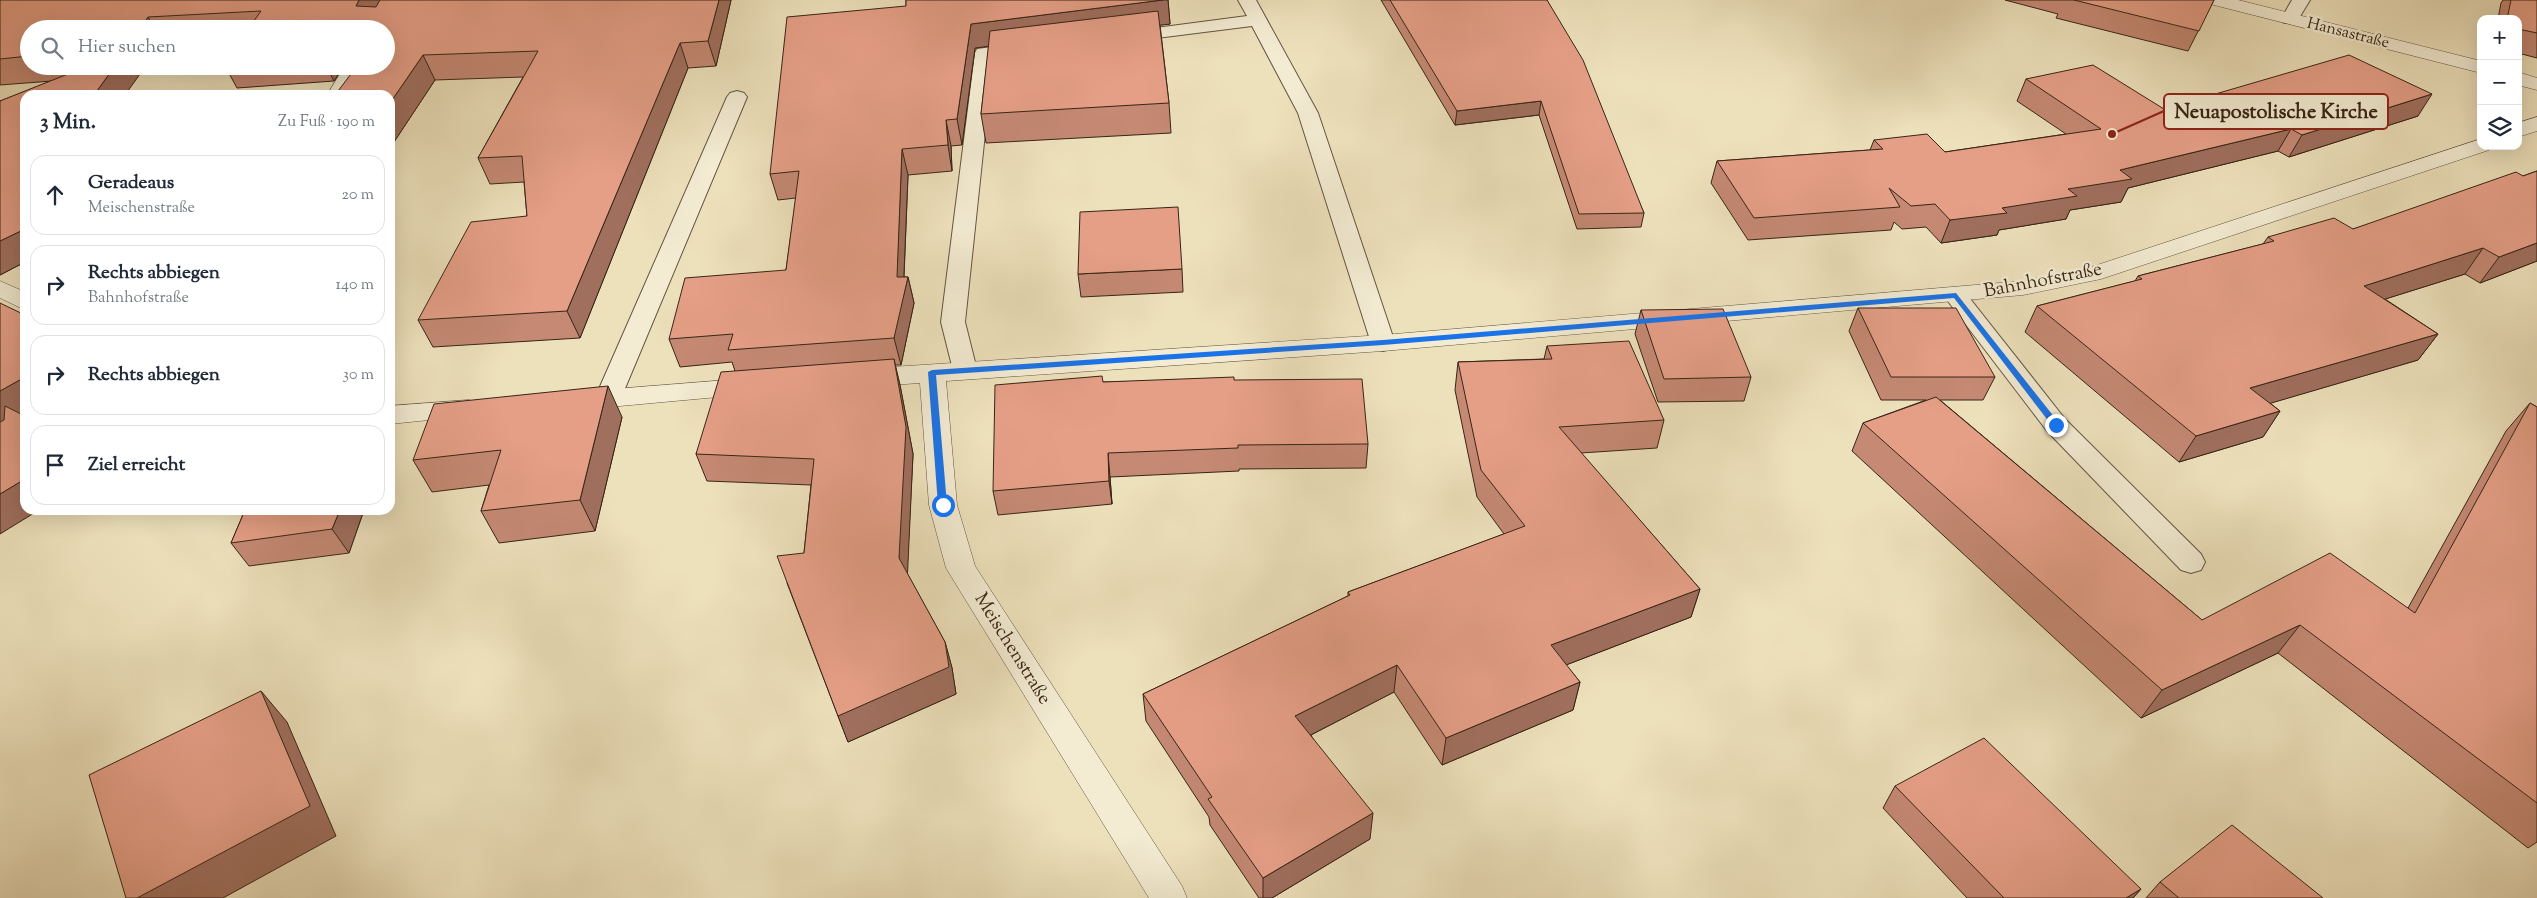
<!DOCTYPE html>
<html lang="de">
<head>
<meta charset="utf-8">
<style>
  :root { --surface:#fff; --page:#f2f2f3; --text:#1f2937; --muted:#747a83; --line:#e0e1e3 }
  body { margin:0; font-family:"Sorts Mill Goudy",serif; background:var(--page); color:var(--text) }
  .controls { position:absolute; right:15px; top:15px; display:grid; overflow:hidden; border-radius:10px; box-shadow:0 5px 20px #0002 }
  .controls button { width:45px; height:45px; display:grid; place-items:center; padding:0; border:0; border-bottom:1px solid var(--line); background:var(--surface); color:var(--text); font:25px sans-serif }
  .stop { position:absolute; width:15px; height:15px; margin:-11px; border:4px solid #1a73e8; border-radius:50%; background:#fff }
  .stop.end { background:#1a73e8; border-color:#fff; box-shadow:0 1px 5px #0008 }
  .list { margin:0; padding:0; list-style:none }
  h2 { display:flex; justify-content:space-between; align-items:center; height:65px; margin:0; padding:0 20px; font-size:21px }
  h2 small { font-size:16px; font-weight:400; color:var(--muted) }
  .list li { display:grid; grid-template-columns:32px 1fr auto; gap:15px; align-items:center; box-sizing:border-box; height:80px; margin:0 10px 10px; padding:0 10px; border:1px solid var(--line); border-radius:15px }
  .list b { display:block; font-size:19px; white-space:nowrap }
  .list p { margin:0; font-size:16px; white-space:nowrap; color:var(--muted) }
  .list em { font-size:16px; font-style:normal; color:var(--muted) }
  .icon { flex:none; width:28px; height:28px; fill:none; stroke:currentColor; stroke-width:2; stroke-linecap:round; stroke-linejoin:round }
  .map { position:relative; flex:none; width:2537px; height:898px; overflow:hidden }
  .search { position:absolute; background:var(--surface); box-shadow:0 5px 20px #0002; left:20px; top:20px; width:375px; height:55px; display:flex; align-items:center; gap:12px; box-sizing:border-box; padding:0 18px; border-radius:28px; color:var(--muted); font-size:19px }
  .panel { position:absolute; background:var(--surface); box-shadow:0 5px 20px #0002; left:20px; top:90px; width:375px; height:425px; border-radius:15px }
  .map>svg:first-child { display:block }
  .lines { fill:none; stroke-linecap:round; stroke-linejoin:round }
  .lane-casing { stroke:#645440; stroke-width:2 }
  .street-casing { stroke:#645440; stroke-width:1 }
  .lane { fill:#f3ecd3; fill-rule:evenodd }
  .street { fill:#f3ecd3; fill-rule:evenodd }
  .wall { fill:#c58974; stroke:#372516 }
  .shaded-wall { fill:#a06f5e; stroke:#372516 }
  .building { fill:#e59f87; stroke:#372516 }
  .route { fill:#1a73e8 }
  .labels { text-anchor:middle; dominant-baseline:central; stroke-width:5; stroke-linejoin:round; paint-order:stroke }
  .far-street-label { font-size:16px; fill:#372516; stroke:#f3ecd3 }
  .street-label { font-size:19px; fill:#372516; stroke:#f3ecd3 }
  .leader { fill:none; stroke:#8f2418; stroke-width:2 }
  .callout-dot { fill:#8f2418; stroke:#f3ecd3; stroke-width:2 }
  .callout { fill:#f3ecd3; stroke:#8f2418; stroke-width:2 }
  .callout-label { font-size:20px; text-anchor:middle; font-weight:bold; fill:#372516 }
</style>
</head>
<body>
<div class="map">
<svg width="2537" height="898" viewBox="0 0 2537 898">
  <rect width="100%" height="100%" fill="#ede1bc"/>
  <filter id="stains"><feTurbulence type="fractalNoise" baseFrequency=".004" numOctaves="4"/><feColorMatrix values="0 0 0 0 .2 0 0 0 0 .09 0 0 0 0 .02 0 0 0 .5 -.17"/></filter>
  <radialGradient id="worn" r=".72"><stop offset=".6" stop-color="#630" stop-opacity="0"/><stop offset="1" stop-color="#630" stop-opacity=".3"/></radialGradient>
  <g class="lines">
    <defs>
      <path id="lane" d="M1238,0h18l62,113 77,230 -3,5 -9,3 -9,-3 -3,-5 -73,-230 -46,-87 -127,16 -6,-1 -3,-4 3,-4 6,-1 122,-16z
        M2292,0h18l-14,23h-12l-3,-4z
        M1022,43l7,2 2,4 -2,4 -36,5 -28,264 12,48 -3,6 -9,2 -9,-2 -3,-6 -12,-48 34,-269 2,-4z
        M737,91l7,2 3,4 -126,301 -4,6 -9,2 -9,-2 -4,-6 132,-301 3,-4z
        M1956,289l8,2 101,128 136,135 4,8 -4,8 -10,3 -10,-3 -134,-139 -103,-135 4,-5z"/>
      <path id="street" d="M2207,0h31l243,61v12l-271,-69z
        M345,66h20l-18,29h-20z
        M2518,72l19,6v12l-19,-5z
        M2537,117v14l-19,6v-14z
        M2481,139v7h10l-2,4 -388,129 -78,16 -640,56 -437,30 11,124 18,61 207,320 5,12h-38l-203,-330 -17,-63 -9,-122 -59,4 -9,-3 -4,-6 4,-6 9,-3 522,-34 640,-54 65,-13z
        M0,281l25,11v18l-25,-12z
        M753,378l9,3 4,6 -4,6 -186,17 -9,-3 -4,-6 4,-6 9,-3z
        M469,400l9,3 4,6 -4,6 -88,9v-18z"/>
    </defs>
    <use href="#lane" class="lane-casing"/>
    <use href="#street" class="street-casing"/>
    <use href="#lane" class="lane"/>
    <use href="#street" class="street"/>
  </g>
  <path class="wall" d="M0,0h731l-15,66 -28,2 -108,270 -147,9 -15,-27 109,-104 -3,-34 -34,2 -12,-26 45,-81 -88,3 -45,68v-53l-35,-26 -2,-3h33v-37h-357v37h117l-5,7h-1v1l-115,21v167l-25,13v-174l52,-20 -52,4z
    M906,0h262l2,24 -10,1 9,78 2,30 -185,10 -5,-29 8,-68 -14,2 -13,97 -11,1 1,25 -44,4 -4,102h4l6,26 -13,62h-6l5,20 13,69 -6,119 38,69 7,26 4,26 -108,48 -61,-159 17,-30 7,-68 -104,-4 -11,-27 39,-83 -3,-9 -52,5 -11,-28 117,-69 10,-72 -18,2 -8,-26 136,-168z
    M1381,0h166l97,213 -3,14 -64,2 -38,-114 -84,10z
    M2005,0h209l-26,51 -132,-33 2,-4z
    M2503,0h34v58l-19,-5v-34h-20l3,-16z
    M225,66h119l-10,15 -97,7z
    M2026,79l138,30 254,7 -129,41 -11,-6 -150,37 -7,14 -51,8 -4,9 -67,11 -2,5 -56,8 -15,-16 -24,2 -8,-7 -3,8 -143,10 -37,-57 6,-22 153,-11 4,-10 71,12 121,-18 -49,-33z
    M2537,171v90l-57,22 -15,-9 -80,25 53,35 -20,26 -148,43 10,8 -17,26 -84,25 -154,-130 12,-26 98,-25 3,-5 125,-32 5,-7 85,-8 170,-53z
    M1182,269l1,23 -102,5 -3,-23z
    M1858,308l137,69 -12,23h-43l262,220 206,-12 98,-177 24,-28 7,4v435l-9,6 -250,-195 -137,65 -289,-267 11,-28 63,-23h-45l-32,-69z
    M1641,310l110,67 -7,24 -86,1 -23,-68z
    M1547,346l117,74 -7,28 -76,5 119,136 -9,28 -125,48 14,17 -7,28 -131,55 -48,-73 -83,43 59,104 -98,59h-13l-49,-73 -1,-8 -63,-96 -3,-27 205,-98v-4l156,-58 -27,-37 -22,-107 3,-28 86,-3z
    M1234,380l134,64 -2,24 -127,1v2l-129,6 2,27 -114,11 -5,-24 110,-109z
    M622,417l-27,114 -96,12 -18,-32 8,-26 -57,7 -19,-32z
    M245,510h119l-15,43 -100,13 -18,-23z
    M1895,786l246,103 -8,9h-166l-84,-90z
    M2160,882l163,16h-177z"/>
  <path class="shaded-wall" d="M359,0h26l-16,29 -13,-23z
    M719,0h12l-15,66 -8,-25z
    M1163,0h5l2,24 -195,24 -13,97 -5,-26 14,-95z
    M148,17l7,12h-15z
    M680,43l8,25 -108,270 -13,-27z
    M423,55l12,25 -45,68v-45z
    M115,66h21l4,8 -15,21h-31z
    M137,66h9l-5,7z
    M326,66h18l-10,15z
    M2432,94l-14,22 -129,41 13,-22z
    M1541,101l-2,14 -84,10 2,-14z
    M946,120l5,26 1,25 -4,-26z
    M2291,129l-13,22 -150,37 -7,14 -51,8 -4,9 -67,11 -2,5 -56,8 9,-23 52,-12 66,-19 52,-19z
    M902,149l6,26 -5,123 5,-21 6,26 -13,62 -7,-27z
    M25,229v33l-25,13v-34z
    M2537,243v18l-57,22 19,-26z
    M2483,248l-18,26 -118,37 17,-25z
    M2438,334l-20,26 -184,54 16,-26z
    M894,359l6,26 13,69 -6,131 -8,-27z
    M25,377v37l-12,8 -13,10v-41z
    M608,386l14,31 -27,114 -15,-31z
    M2280,411l-17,26 -84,25 17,-26z
    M1108,453l2,24 2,27 -3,-23z
    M25,479v31h14l-39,24v-40z
    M340,510h24l-15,43 -17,-24z
    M1700,589l-9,28 -146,56 6,-28z
    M2300,625l-22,28 -137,65 21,-28z
    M945,642l7,26 4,26 -108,48 -10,-26z
    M1397,665l-3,27 -99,51v-27z
    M1580,682l-7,28 -131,55 4,-27z
    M261,691l26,31 49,114 -113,62h-86z
    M1373,813l-3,26 -98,59h-9v-20z
    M2141,889l-8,9h-7z"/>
  <path class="building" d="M0,0h359l-3,6 20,1 4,-7h339l-11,41 -28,2 -113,268 -149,9 53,-98 56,-6 -5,-60 -44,2 60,-107 -115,4 -33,48v-8h-55l22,-29h29v-37h-138l13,-18 -113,6 -8,12h-111v27l-29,3z
    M906,0h257l-192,24 -14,95 -11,1 2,25 -46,4 -5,128h11l-14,61 -166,12 5,-16 -64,5 16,-61 101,-8 13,-99 -29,3 17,-157 119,-11z
    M1390,0h157l36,60 61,153 -65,1 -38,-113 -84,10z
    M2074,0h140l-15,31z
    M2511,0h26v33l-19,-4v-10h-11z
    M1158,11l11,92 -188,11 9,-83z
    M2349,55l83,39 -130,41 -11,-6 -171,41 12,9 -64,10 9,7 -75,12 5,5 -57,7 -15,-16 -24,2 -22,-18 11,19 -146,11 -37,-57 166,-12 -9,-9 53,-6 18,18 156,-23 -75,-50 67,-14 71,44z
    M88,66h27l-21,29h-69v67l-4,2 4,2v63l-25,12v-140z
    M2537,171v72l-38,14 -16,-9 -119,38 74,48 -188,54 30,23 -84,25 -159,-130 105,-27 -4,-3 136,-35 -6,-4 66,-19 19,11 163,-57 7,4z
    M1178,207l4,62 -104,5 2,-62z
    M0,303l25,12v62l-25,14z
    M1858,308h98l39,69h-104z
    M1723,309l28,68 -87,2 -23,-69z
    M1629,341l35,79 -105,7 141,162 -149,56 29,37 -134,56 -49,-73 -102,51 78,97 -110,65 -55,-79 4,-2 -69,-103 207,-99 -2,-3 177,-66 -44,-56 -23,-108 94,-3 -5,-13z
    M894,359l12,68 -7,131 46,84 4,25 -111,49 -61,-160 27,-3 10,-94 -118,-5 25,-82z
    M1102,376l1,6 131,-5v3l128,-1 6,65 -130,1v3l-130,5 1,28 -116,10 2,-106z
    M608,386l-28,114 -99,11 20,-61 -88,10 21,-56z
    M1936,397l266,223 128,-67 85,60 115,-210 7,4v396l-237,-178 -138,65 -299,-267z
    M5,406l20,10v63l-25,15v-72l4,-2z
    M245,510h95l-8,19 -101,14z
    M261,691l49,115 -173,92h-11l-37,-123z
    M1984,738l157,151 -15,9h-122l-109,-112z
    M2232,825l91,73h-144l-19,-16z"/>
  <path class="route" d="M1956,293l103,130v4h-6l-99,-129 -571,47 -447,30 11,130 -4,3 -5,-3 -10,-133 4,-2 451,-30z"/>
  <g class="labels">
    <g class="far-street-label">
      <text transform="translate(2348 34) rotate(14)">Hansastraße</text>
    </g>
    <g class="street-label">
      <text transform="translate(2043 281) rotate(-11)">Bahnhofstraße</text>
      <text transform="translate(1012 649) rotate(58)">Meischenstraße</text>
    </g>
  </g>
  <path class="leader" d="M2112 134L2164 111"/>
  <circle class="callout-dot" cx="2112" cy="134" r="5"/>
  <rect class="callout" x="2164" y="94" width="224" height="35" rx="5"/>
  <g class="callout-label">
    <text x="2276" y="118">Neuapostolische Kirche</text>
  </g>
  <rect width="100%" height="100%" filter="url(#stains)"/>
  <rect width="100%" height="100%" fill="url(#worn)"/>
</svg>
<div class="controls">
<button>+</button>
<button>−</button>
<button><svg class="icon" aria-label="layers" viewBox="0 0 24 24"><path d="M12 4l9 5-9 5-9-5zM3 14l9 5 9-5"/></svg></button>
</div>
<div class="stop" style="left:943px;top:505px"></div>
<div class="stop end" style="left:2056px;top:425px"></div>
<div class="search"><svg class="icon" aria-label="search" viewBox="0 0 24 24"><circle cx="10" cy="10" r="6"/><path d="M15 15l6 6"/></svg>Hier suchen</div>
<section class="panel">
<h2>3 Min.<small>Zu Fuß · 190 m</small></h2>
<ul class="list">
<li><svg class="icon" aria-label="ahead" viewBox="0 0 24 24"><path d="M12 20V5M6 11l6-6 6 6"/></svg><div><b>Geradeaus</b><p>Meischenstraße</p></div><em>20 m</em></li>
<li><svg class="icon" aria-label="right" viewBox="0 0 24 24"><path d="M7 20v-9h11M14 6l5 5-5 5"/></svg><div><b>Rechts abbiegen</b><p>Bahnhofstraße</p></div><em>140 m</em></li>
<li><svg class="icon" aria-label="right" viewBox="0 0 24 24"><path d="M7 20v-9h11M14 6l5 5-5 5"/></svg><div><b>Rechts abbiegen</b></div><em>30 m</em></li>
<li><svg class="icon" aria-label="arrive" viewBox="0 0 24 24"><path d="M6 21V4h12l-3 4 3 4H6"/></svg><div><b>Ziel erreicht</b></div></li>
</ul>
</section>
</div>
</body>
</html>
